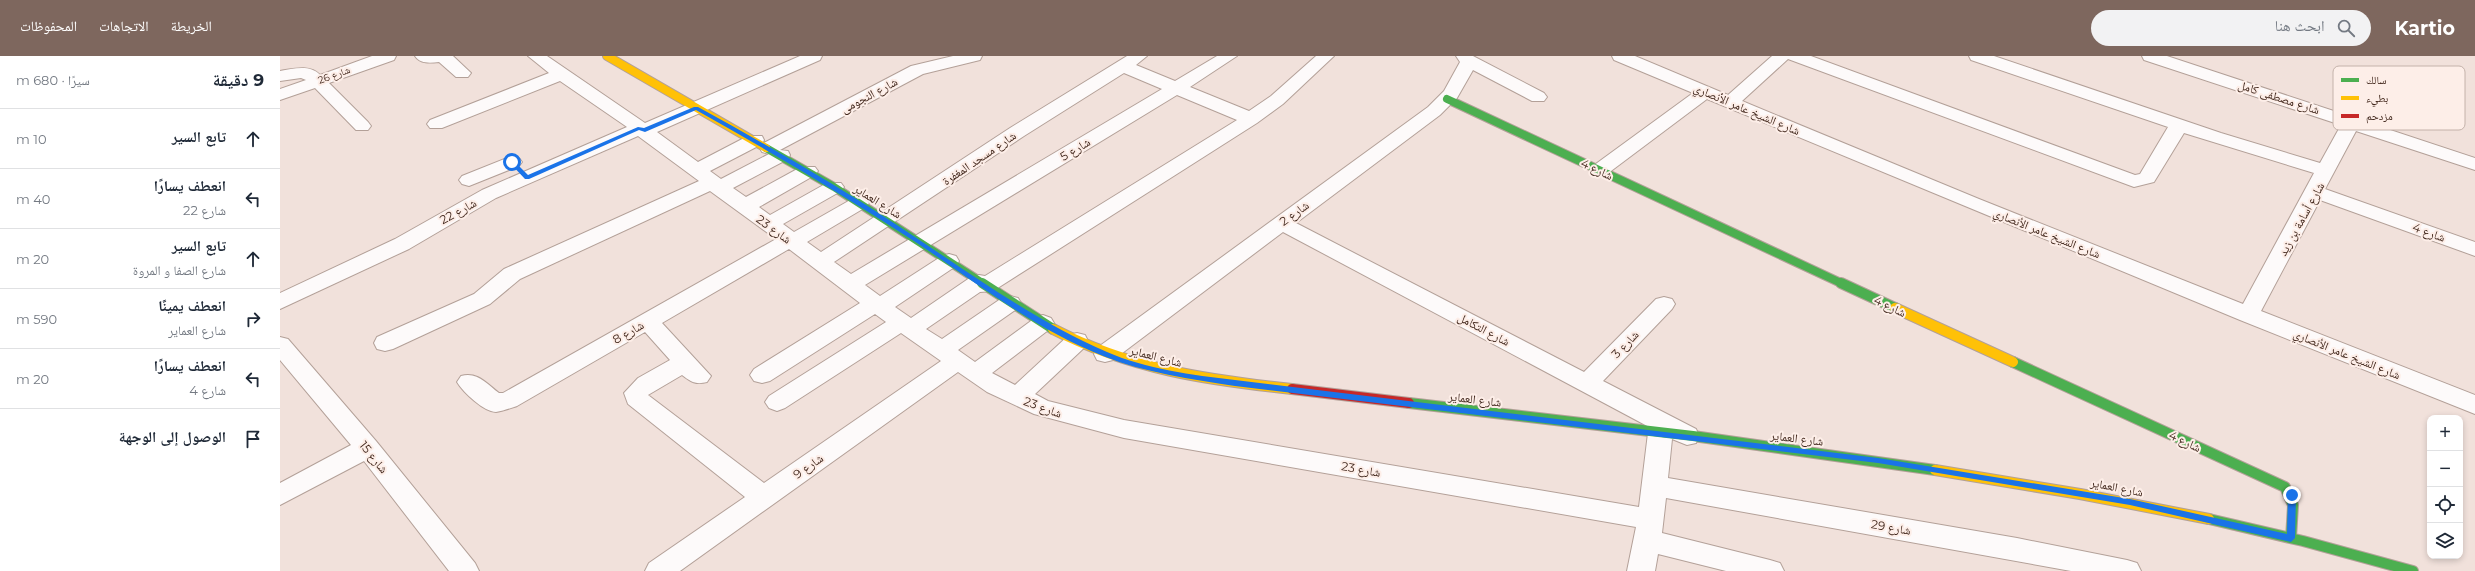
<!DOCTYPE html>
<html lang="ar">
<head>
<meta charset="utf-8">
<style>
  :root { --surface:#fff; --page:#f2f2f3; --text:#1f2937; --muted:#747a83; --line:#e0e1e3; --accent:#7e675e }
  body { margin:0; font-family:Montserrat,"Noto Naskh Arabic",sans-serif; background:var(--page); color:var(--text); direction:rtl }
  .controls { position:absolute; right:12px; bottom:12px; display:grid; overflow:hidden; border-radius:8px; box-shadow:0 2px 6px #0003 }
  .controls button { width:36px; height:36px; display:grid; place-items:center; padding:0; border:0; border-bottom:1px solid var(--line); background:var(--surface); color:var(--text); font:20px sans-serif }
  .stop { position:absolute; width:12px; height:12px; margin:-9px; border:3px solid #1a73e8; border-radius:50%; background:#fff }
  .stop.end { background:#1a73e8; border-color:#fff; box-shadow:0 1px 4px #0008 }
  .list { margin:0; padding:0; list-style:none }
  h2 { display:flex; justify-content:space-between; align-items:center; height:52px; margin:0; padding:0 16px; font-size:17px }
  h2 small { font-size:13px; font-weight:400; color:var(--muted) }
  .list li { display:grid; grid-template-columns:26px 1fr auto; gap:12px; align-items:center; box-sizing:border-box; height:60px; padding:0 16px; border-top:1px solid var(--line) }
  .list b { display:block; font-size:15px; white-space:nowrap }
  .list p { margin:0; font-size:13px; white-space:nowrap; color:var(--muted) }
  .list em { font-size:13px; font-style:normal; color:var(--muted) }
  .icon { flex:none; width:22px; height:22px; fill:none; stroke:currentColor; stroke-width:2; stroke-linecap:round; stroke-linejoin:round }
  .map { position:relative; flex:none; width:2195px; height:515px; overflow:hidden; direction:ltr }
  header { display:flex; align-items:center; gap:24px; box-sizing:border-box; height:56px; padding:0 20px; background:var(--accent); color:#fff }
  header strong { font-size:19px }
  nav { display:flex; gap:22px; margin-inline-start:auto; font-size:14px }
  .search { width:280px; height:36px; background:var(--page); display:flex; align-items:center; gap:10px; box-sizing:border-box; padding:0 14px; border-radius:22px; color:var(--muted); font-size:15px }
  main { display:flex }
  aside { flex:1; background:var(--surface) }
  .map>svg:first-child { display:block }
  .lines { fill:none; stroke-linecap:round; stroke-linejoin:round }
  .street-casing { stroke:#b3a098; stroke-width:2 }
  .fast-far1-casing { stroke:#b3a098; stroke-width:10 }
  .fast-casing { stroke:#b3a098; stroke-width:12 }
  .slow-far1-casing { stroke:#b3a098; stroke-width:10 }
  .slow-casing { stroke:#b3a098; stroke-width:12 }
  .jam-casing { stroke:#b3a098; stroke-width:12 }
  .street { fill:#fdfafa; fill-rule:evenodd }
  .fast-far1 { stroke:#4caf50; stroke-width:8 }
  .fast { stroke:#4caf50; stroke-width:10 }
  .slow-far1 { stroke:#ffc107; stroke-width:8 }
  .slow { stroke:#ffc107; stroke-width:10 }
  .jam { stroke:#c62828; stroke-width:10 }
  .route { fill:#1a73e8 }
  .labels { text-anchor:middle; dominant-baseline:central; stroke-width:4; stroke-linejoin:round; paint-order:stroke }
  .far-street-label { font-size:10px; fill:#40261b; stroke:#fdeee8 }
  .street-label { font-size:12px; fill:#40261b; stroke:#fdeee8 }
  .key { fill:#fdeee8; stroke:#c4b2aa; stroke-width:1 }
  .key-label { font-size:11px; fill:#40261b }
</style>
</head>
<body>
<header>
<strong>Kartio</strong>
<div class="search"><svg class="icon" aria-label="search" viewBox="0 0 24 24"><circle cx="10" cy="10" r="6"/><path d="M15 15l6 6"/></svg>ابحث هنا</div>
<nav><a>الخريطة</a><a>الاتجاهات</a><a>المحفوظات</a></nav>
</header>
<main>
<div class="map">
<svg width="2195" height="515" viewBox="0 0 2195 515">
  <rect width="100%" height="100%" fill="#f1e1db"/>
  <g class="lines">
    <defs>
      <path id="street" d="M92,0h24l-2,4 -65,23 39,39 3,4 -3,4h-12l-41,-42 -35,12v-11l26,-9 -5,-2 -21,3v-10c13,-2 30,-7 40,4z
        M135,0h38l18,17 -3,4h-12l-17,-15c-9,1 -19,2 -24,-6z
        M248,0h19l98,67 155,-67h22l-2,4 -163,72 41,30 50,-26h14l2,4 -2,4 -52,27 11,8 48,-25 -7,-2 -2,-4 2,-4 149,-78 42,-10h29l-2,4 -57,14 -143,76 8,1 2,4 -2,4 -55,29 13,9 55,-30h14l3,4 -3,4 -56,32 11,8 57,-32h14l3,4 -3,4 -58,33 11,8 58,-33 7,-2 7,2 3,4 -3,4 -59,35 14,10 189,-124 117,-72h20l-11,9 39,16 42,-25h20l-47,31 59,24 22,-15 45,-40h18l-51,48 -26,19 -264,168 -13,1 -54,37 16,10 60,-41 8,-2 8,2 3,5 -3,5 -60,42 17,12 60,-44 8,-3 8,3 3,5 -3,5 -59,45 23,12 54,-50 8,-2 8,2 3,6 -3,6 -50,47 13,7 76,19 515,87 9,-74 3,-5 -368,-196 -170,128 -8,2 -8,-2 -3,-6 3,-6 331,-241 16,-16 16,-29 -4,-6h17l71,37 3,4 -3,4h-12l-59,-31 -16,28 -17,17 -144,108 288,149 72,-73 8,-2 8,2 3,5 -3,5 -69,72 93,48 3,7 -3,7 -9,2 -15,-6 -4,39 349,60 110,22 10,3 4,8h-70l-405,-73 -4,35 108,27 10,3 4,8h-58l-68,-17 -3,17h-28l9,-44 -512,-89 -90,-24 -47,-22 -29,-20 -278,199h-35l4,-8 96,-66 -117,-93 -4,-11 14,-15 32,-18 -25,-28 -128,74c-6,2 -14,5 -21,6 -12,0 -33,-20 -39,-30l4,-6c16,-5 26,8 38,17h4l273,-154 -66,-48 -190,88 -30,25 -97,45 -8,2 -8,-2 -3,-6 3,-6 97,-43 30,-25 195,-88 -61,-45 -142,62 -87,51 -129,60v-16l115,-54 87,-49 145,-63 -67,-46 -118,47h-12l-3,-4 3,-4 119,-47zM844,17l38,16 -311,185 -17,-12 190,-126zM897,39l60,25 -252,156 -6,-1 -8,2 -60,41 -16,-11 61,-41 3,-5 -3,-5 -7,-2 -7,2 -62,40 -15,-11zM509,193l71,54 -106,66 -4,6 4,6 8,2 8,-2 105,-67 11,8 -117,74 -4,6 4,6 8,3 8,-3 116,-75 40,28 -177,122 -116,-88 34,-20c9,7 14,10 25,7l4,-6 -49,-53z
        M1332,0h23l93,39 44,-39h39l324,119 5,-1 28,-47 -197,-67 -2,-4h25l227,77 99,30 21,-38 -197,-65 -2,-4h25l182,60 9,1 2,3 115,38v12l-119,-39 -31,58 150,53v14l-155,-56 -59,111 214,84v19l-235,-94 -533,-221 -100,75h-14l-3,-4 3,-4 100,-73 -79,-33zM1508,3l346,128 20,-5 30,-49 130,40 -71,131 -264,-105 -237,-98z
        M232,100l7,2 3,4 -3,4 -50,20 -7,-2 -3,-4 3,-4z
        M0,281l8,2 88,102 99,122 4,8h-30l-85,-110 -84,44v-22l71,-38 -71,-85z"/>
      <path id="fast-far1" d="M1167,43l396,185
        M486,92l68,39 150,97"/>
      <path id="fast" d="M702,227l71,46
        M1561,227l54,25
        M1733,306l272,125 8,18 -2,33
        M1129,347l284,33 242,34
        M1929,463l94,22 110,30"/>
      <path id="slow-far1" d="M327,0l159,92"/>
      <path id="slow" d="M1615,252l118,54
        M773,273c77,40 154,51 239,60
        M1655,414l145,24 129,25"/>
      <path id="jam" d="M1012,333l117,14"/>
    </defs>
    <use href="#street" class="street-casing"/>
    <use href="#fast-far1" class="fast-far1-casing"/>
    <use href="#fast" class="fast-casing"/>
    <use href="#slow-far1" class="slow-far1-casing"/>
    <use href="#slow" class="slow-casing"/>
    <use href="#jam" class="jam-casing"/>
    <use href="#street" class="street"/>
    <use href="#fast-far1" class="fast-far1"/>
    <use href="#fast" class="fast"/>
    <use href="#slow-far1" class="slow-far1"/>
    <use href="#slow" class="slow"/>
    <use href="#jam" class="jam"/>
  </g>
  <path class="route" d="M414,51h4c69,38 137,77 202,120 67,44 133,93 207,125 39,17 85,23 128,28l643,78 252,41 157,35 1,-39 4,-3 4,3 -1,43 -4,4 -161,-37 -252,-42 -643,-77c-44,-7 -90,-13 -132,-30 -67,-26 -126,-73 -186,-113 -72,-47 -146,-91 -221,-133l-51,22 -6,-2 -110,49h-4l-16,-17 5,-1 14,14 110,-48 6,1z"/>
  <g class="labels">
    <g class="far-street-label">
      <text transform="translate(54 19) rotate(-20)">شارع 26</text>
    </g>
    <g class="street-label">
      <text transform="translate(589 39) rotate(-28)">شارع النجومى</text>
      <text transform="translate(1999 41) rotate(18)">شارع مصطفى كامل</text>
      <text transform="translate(1467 53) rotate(23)">شارع الشيخ عامر الأنصاري</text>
      <text transform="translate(795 93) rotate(-31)">شارع 5</text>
      <text transform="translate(699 102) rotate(-34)">شارع مسجد المغفرة</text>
      <text transform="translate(1317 113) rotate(25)">شارع 4</text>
      <text transform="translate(598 145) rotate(32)">شارع العماير</text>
      <text transform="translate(178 155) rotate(-29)">شارع 22</text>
      <text transform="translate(1014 157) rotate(-36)">شارع 2</text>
      <text transform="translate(2021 163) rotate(-61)">شارع أسامة بن زيد</text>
      <text transform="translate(494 173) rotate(36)">شارع 23</text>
      <text transform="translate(2149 176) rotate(20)">شارع 4</text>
      <text transform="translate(1767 177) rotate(22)">شارع الشيخ عامر الأنصاري</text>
      <text transform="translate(1610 250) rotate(25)">شارع 4</text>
      <text transform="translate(1204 273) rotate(28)">شارع التكامل</text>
      <text transform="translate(348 276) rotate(-30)">شارع 8</text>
      <text transform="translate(1345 288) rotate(-46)">شارع 3</text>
      <text transform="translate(2067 298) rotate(22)">شارع الشيخ عامر الأنصاري</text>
      <text transform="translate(876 300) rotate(14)">شارع العماير</text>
      <text transform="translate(1195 343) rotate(7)">شارع العماير</text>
      <text transform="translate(763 351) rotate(20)">شارع 23</text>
      <text transform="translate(1517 382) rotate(7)">شارع العماير</text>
      <text transform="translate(1905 385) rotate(25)">شارع 4</text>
      <text transform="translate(94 401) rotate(51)">شارع 15</text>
      <text transform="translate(528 410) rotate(-35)">شارع 9</text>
      <text transform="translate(1081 413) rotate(10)">شارع 23</text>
      <text transform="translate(1837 431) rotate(11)">شارع العماير</text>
      <text transform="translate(1611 471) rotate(10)">شارع 29</text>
    </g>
  </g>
  <rect x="2053" y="10" width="132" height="64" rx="6" class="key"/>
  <rect x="2061" y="22" width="18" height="4" fill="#4caf50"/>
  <rect x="2061" y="40" width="18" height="4" fill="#ffc107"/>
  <rect x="2061" y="58" width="18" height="4" fill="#c62828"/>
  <g class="key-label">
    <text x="2086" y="28">سالك</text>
    <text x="2086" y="46">بطيء</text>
    <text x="2086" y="64">مزدحم</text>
  </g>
</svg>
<div class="controls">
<button>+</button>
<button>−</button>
<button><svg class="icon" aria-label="locate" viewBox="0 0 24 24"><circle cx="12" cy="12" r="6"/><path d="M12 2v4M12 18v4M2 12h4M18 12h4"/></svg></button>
<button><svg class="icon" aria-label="layers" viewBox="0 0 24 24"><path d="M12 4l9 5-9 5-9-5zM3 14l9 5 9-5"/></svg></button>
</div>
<div class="stop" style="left:232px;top:106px"></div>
<div class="stop end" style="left:2012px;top:439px"></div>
</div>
<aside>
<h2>9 دقيقة<small>سيرًا · 680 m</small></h2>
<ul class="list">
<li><svg class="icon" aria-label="ahead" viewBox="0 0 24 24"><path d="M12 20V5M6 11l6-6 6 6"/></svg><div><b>تابع السير</b></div><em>10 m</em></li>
<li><svg class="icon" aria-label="left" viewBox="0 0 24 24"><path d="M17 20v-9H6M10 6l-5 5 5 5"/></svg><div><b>انعطف يسارًا</b><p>شارع 22</p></div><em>40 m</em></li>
<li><svg class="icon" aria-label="ahead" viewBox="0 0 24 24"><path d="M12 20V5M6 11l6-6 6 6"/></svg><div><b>تابع السير</b><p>شارع الصفا و المروة</p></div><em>20 m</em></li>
<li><svg class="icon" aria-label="right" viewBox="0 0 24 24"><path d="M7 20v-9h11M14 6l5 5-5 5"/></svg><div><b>انعطف يمينًا</b><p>شارع العماير</p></div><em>590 m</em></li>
<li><svg class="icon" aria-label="left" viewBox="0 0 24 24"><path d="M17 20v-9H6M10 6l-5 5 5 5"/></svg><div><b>انعطف يسارًا</b><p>شارع 4</p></div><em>20 m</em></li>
<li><svg class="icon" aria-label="arrive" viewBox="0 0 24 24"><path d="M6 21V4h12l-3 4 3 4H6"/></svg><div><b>الوصول إلى الوجهة</b></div></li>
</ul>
</aside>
</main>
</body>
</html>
